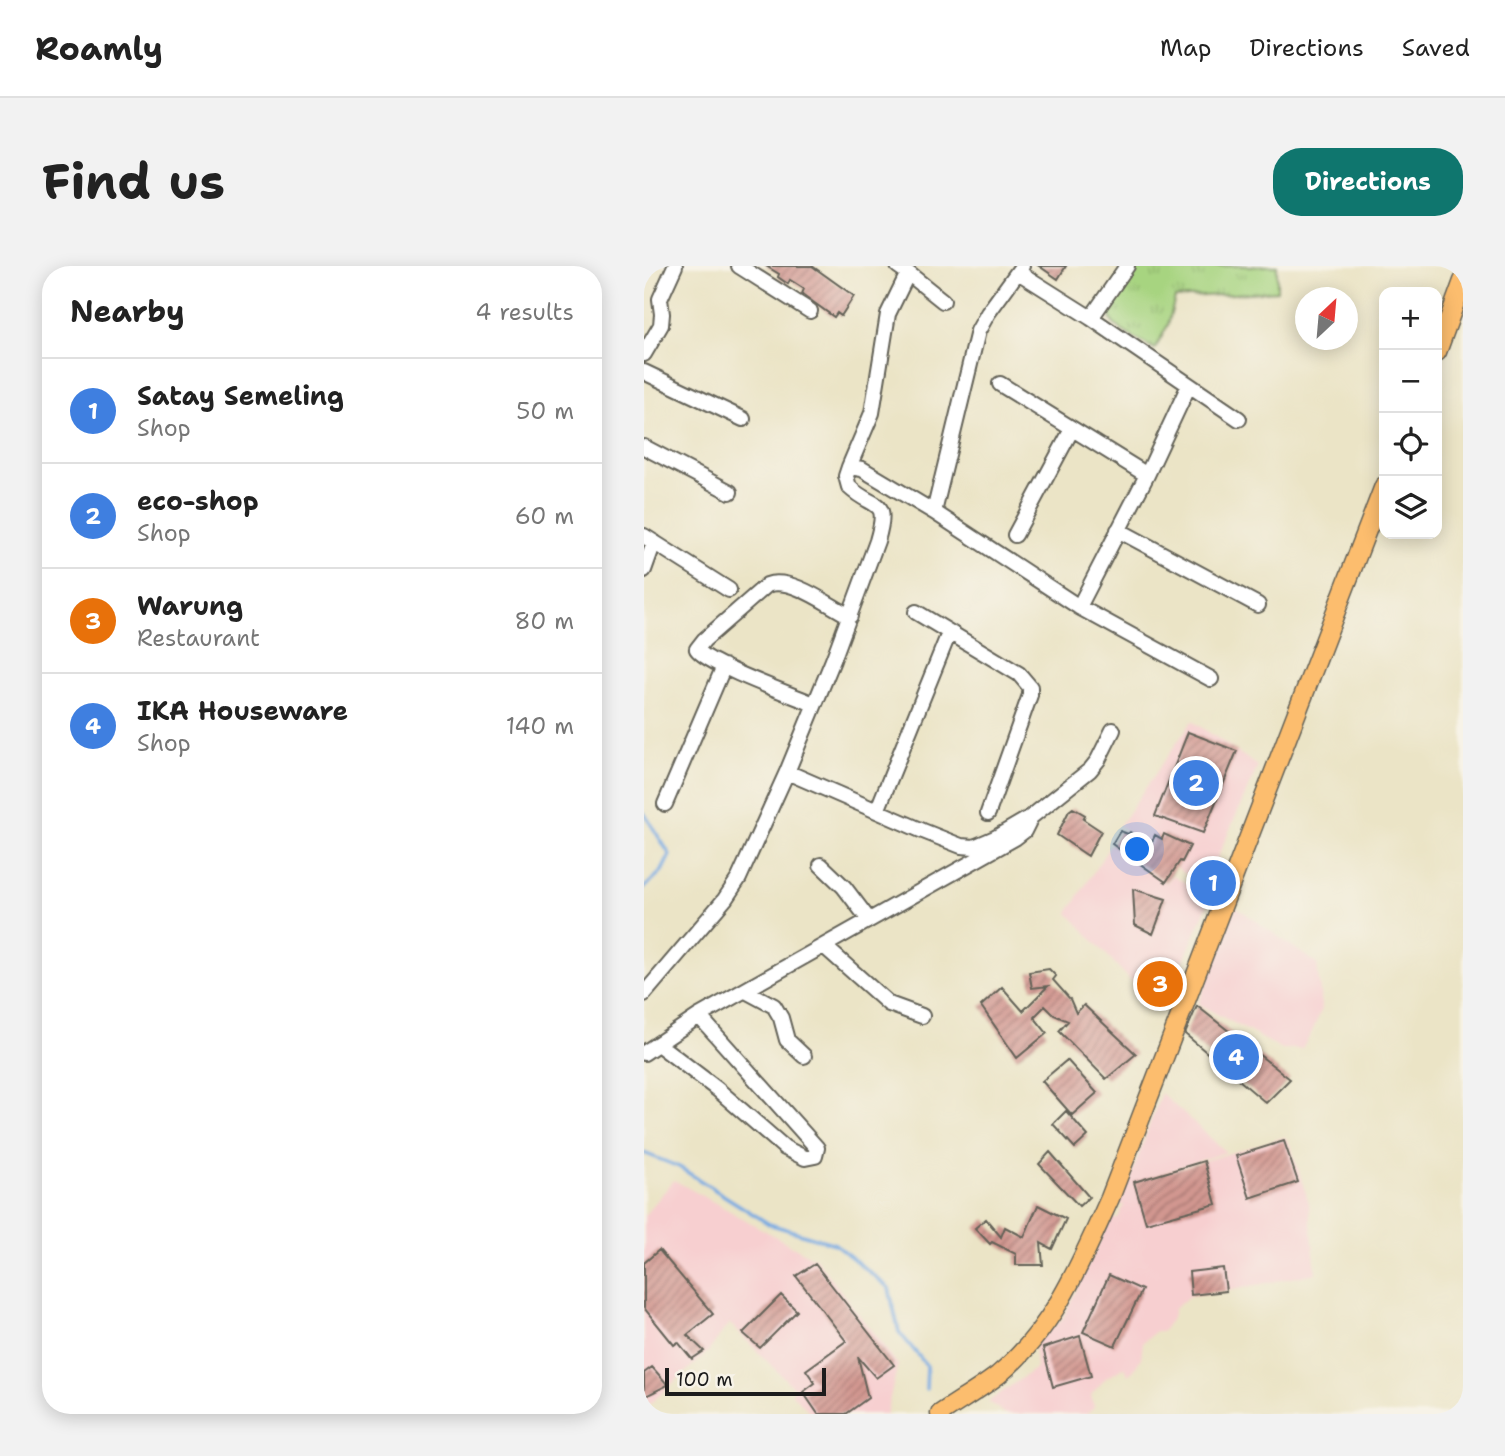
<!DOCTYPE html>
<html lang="en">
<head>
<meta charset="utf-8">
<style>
  :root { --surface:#fff; --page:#f2f2f2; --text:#222; --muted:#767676; --line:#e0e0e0; --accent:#0f766e }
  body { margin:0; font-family:"Shantell Sans",sans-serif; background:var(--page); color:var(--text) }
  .controls { position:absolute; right:21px; top:21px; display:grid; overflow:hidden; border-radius:14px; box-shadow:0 4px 18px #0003 }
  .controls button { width:63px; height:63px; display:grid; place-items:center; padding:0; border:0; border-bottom:2px solid var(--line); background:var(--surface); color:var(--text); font:35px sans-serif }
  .compass { position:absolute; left:651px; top:21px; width:63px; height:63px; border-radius:50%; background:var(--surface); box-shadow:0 4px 18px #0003; rotate:26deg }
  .scale { position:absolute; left:21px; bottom:18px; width:161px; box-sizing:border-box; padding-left:7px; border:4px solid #1c1c1c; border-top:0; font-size:19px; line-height:24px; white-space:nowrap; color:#1c1c1c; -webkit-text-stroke:5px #f7f3e8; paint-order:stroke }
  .you { position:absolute; left:494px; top:584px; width:24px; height:24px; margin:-18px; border:5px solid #fff; border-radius:50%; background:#1a73e8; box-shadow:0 0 0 10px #1a73e833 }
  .badge { display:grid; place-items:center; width:46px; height:46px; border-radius:50%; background:var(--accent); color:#fff; font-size:23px; font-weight:700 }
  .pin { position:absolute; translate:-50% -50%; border:4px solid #fff; box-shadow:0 2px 7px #0006 }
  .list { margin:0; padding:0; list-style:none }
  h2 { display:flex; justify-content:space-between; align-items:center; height:91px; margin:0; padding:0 28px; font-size:30px }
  h2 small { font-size:23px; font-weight:400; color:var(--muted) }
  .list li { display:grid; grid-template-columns:46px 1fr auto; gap:21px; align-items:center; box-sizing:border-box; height:105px; padding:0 28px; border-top:2px solid var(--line) }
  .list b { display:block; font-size:26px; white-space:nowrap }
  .list p { margin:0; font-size:23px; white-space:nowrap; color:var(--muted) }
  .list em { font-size:23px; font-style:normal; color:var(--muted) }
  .icon { flex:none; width:38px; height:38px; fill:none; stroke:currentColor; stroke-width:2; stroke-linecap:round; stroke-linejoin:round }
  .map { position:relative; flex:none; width:819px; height:1148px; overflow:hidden; border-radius:28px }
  header { display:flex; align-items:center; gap:42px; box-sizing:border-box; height:98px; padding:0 35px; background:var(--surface); border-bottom:2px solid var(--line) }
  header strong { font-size:33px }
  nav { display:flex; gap:38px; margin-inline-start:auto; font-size:24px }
  .intro { display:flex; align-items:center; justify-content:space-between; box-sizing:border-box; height:168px; padding:0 42px }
  h1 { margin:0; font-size:49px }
  .button { padding:18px 32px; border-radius:28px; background:var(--accent); color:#fff; font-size:24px; font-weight:700 }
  main { display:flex; gap:42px; padding:0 42px }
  aside { flex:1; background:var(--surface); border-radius:28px; box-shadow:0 4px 18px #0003 }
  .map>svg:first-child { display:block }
  .built { fill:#f7cfd0 }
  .park { fill:url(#park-tufts); stroke:#62784e; stroke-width:2 }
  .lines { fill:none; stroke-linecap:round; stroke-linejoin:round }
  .stream { stroke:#74a9e2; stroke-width:3.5 }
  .building { fill:url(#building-hatch) }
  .minor-casing { stroke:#646258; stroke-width:18 }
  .major-casing { stroke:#646258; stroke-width:21 }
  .minor { stroke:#fff; stroke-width:14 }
  .major { stroke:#fcbd6e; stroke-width:18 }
</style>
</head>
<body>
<header>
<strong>Roamly</strong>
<nav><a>Map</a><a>Directions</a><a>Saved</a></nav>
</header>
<div class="intro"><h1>Find us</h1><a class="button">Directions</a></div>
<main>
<aside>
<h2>Nearby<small>4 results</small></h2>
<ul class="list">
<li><span class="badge" style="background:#3f7fe0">1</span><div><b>Satay Semeling</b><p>Shop</p></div><em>50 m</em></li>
<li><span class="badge" style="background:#3f7fe0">2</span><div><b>eco-shop</b><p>Shop</p></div><em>60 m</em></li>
<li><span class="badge" style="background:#e8710a">3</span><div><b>Warung</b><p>Restaurant</p></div><em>80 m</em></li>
<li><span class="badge" style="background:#3f7fe0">4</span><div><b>IKA Houseware</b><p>Shop</p></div><em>140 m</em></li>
</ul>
</aside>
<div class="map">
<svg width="819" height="1148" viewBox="0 0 819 1148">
  <defs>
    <pattern id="park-tufts" width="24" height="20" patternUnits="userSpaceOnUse" patternTransform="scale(1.75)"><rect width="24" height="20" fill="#a7d480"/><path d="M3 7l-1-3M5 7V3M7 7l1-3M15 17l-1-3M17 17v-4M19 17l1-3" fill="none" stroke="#8fb56e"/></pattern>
    <pattern id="building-hatch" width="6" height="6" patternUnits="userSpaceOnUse" patternTransform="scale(1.75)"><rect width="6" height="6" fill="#d29790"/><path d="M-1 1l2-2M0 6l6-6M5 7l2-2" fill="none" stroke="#aa7a75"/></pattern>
  </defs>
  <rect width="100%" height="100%" fill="#f7f3e8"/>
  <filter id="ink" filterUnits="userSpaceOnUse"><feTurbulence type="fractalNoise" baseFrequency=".0143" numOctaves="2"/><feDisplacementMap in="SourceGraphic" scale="14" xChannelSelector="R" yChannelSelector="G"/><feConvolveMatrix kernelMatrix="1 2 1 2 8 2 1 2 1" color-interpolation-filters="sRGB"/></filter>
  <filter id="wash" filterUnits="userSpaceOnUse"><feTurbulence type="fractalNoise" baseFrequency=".00686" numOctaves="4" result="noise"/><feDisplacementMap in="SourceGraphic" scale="28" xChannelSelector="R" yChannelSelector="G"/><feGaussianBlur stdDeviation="1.57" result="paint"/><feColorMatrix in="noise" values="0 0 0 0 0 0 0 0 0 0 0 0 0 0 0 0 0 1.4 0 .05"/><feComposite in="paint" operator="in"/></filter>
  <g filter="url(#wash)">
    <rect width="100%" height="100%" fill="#ebe4c6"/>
    <path class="built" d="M548,455l66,45 -54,122 -27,-20 1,-3 -59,-39z
      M467,578l55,39 7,-8 37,24 -32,75 -19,-10 -15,31 -76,-82z
      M591,640l82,58 5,45 -11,25 -9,15h-20l-84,-45z
      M517,827l65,59 -78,25 137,-40 6,10 18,56 7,70 -88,18 -39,5 -15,13 -2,9 -9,13h-7l-13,11 -2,16 -7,12 -6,5 -3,-8 -19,11 -15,17 3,12 -8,7h-80l-18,-12 48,-34 -2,-25 28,-23 49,-102h7l6,-13 -8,-1 8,-20 5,-2z
      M30,914l142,79 82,106 -12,49h-74l-20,-20 2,-6 -65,-65 -21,29 -64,57v-193z"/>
    <path class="park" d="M493,0h140v25l-102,7 -7,27 -13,24c-10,-6 -35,-17 -42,-26 -12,-14 16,-44 24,-57z"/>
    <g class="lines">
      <path class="stream" d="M0,547l26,42 -8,16 -18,17
        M0,887l35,14 90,57 66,20 54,44 10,44 28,34 -1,23"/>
    </g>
    <g id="blocks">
      <path class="building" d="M122,0h46l42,30 -13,20 -4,-3 -3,4 -32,-23 2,-5 -14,-9 -2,4 -10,-7 1,-3z
        M395,0h27l-8,13z
        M544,466l49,19 -34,82 -48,-17z
        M429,542l12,7 -2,4 18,12 -13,25 -31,-21 12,-24z
        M476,565l8,3 2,-2 20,14 5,-11 7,4 2,-5 26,12 -8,16 -2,-1 -14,21 -54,-38z
        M489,623l33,10 -13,35 -18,-9z
        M519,702l9,4 -14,28 -10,-4z
        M405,703l7,7 -3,4 17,19 6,14 8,-8 52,49 -30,25 -47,-48 9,-10 -14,-6 -9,-9 -11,11 13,16 -30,25 -36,-52 21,-19 21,24 25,-25 -16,2 -3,-16z
        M553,740l93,73 -24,24 -81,-69z
        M423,794l30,33 -25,22 -30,-34z
        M422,845l22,25 -13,12 -22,-24z
        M640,875l14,41 -48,16 -14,-42z
        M406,886l39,45 -10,9 -40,-42z
        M560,895l12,43 -70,19 -12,-41z
        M394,939l28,14 -14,30 -11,-6 2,22h-27v-11l-24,-12 -2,2 -15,-16 11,-9 15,18 4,-10 19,10z
        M15,984l54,64 -26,21 17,16 -12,8 -14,-17 -4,3 -30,-37v-45z
        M171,998l79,101 -18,13 -18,-21 10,41 -22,16h-28l-15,-22 12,-9 -9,-13 40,-29 -50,-65z
        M579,1002l3,23 -35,4 -2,-23z
        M465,1009l33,15 -27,56 -32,-14z
        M137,1029l16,16 -37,37 -17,-15z
        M436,1070l11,40 -38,11 -10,-39z
        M8,1101l16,18 -24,12v-24z"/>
    </g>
  </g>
  <g filter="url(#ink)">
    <use href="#blocks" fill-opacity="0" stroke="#646258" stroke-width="2"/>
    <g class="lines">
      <defs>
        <path id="minor" d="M95,0l71,45
          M378,0l-34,47 -10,18 -44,181 145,95 132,72
          M374,6l73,46 148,101
          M264,7l35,28
          M447,52l36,-52
          M0,88l17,-29 1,-11 -2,-15 15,-33
          M0,106l99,47
          M356,118l147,91
          M0,181l86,45
          M205,201l13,2 72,43
          M474,264l140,75
          M371,269l57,-106
          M0,270l85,54
          M0,304l10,-28
          M435,341l68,-132 42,-90
          M272,346l103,62 11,13v8l-42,118
          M170,438c-22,-9 -108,-40 -117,-55l7,-9 63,-55c24,-9 61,20 83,31
          M143,506l136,59 38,15 13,1 21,-9 36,-21 59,-47 8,-10 15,-30
          M21,538l59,-138
          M233,545l72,-178
          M177,599l23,22 25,33
          M180,680l65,58 33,12
          M102,725l28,15 7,12 6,22 17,16
          M0,728l81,-95 14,-21 48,-106 46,-112 44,-119c13,-45 -2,-30 -28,-54l-3,-11 3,-9 23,-54 16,-99 20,-41 -10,-7
          M14,778l59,45 68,59 20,10 10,-2 2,-8 -118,-132
          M0,787l55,-37 316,-178 9,-7 7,-14"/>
        <path id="major" d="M793,86l26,-71
          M296,1148c19,-13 40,-25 58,-39 56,-46 83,-113 112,-177l274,-712"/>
      </defs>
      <use href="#minor" class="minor-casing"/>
      <use href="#major" class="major-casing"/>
      <use href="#minor" class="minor"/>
      <use href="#major" class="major"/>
    </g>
  </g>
</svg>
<div class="controls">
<button>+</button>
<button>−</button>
<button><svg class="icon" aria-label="locate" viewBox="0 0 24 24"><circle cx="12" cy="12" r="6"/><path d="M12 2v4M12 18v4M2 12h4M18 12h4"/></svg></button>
<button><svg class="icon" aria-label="layers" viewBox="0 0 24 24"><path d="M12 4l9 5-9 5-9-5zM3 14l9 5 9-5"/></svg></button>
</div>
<svg class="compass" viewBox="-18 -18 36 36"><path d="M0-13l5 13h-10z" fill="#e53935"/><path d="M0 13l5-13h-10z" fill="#767676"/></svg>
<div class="scale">100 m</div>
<div class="you"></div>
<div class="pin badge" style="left:569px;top:617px;background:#3f7fe0">1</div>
<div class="pin badge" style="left:552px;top:517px;background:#3f7fe0">2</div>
<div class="pin badge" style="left:516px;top:718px;background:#e8710a">3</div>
<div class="pin badge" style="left:592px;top:791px;background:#3f7fe0">4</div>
</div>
</main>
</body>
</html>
